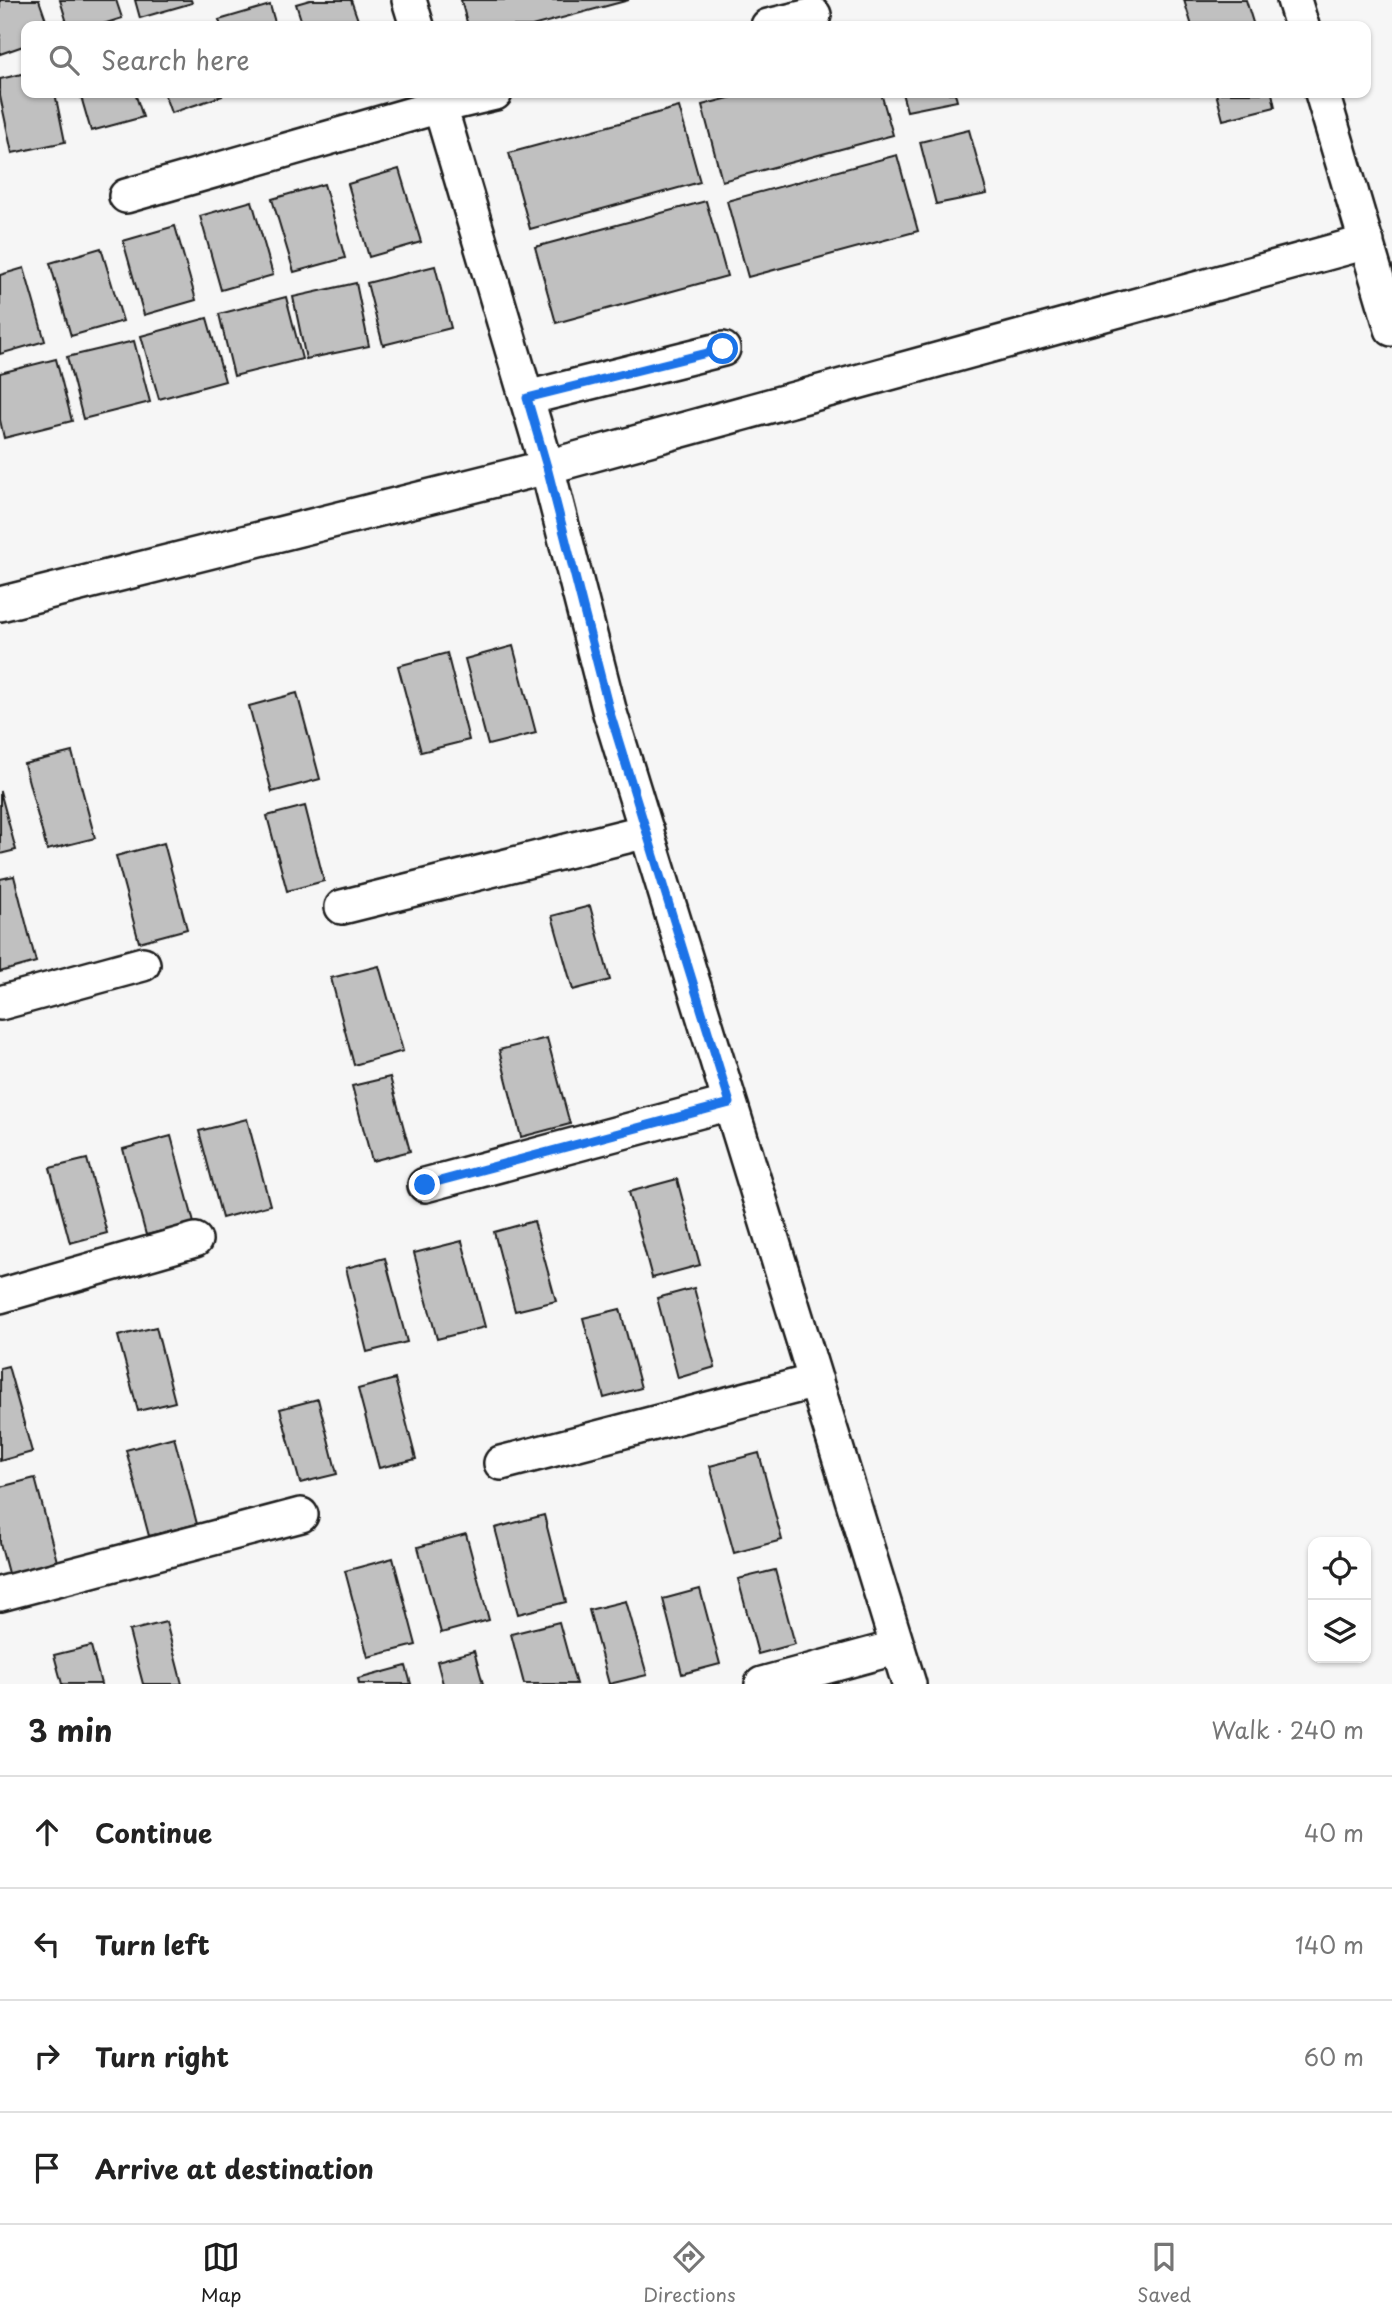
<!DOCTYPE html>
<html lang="en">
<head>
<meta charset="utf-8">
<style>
  :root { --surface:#fff; --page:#f2f2f2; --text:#222; --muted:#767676; --line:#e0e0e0; --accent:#1c1c1c }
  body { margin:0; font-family:"Playpen Sans",sans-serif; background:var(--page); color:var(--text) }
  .controls { position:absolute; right:21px; bottom:21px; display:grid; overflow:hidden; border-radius:14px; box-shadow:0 2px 5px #0004 }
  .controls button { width:63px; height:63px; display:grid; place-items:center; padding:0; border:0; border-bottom:2px solid var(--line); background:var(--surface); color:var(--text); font:35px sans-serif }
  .stop { position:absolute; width:21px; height:21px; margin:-16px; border:5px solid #1a73e8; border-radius:50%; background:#fff }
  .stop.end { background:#1a73e8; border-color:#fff; box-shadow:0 2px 7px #0008 }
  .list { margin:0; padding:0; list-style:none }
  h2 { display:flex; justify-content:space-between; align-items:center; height:91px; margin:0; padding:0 28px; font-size:30px }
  h2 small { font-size:23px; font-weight:400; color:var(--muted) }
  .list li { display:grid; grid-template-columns:46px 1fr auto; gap:21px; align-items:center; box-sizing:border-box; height:112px; padding:0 28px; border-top:2px solid var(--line) }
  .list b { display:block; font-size:26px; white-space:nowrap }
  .list em { font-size:23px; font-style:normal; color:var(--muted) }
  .icon { flex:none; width:38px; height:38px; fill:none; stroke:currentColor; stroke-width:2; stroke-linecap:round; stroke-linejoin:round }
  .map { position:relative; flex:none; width:1392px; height:1684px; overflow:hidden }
  .search { position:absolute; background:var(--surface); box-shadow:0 2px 5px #0004; left:21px; right:21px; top:21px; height:77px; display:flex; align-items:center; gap:18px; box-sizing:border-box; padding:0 24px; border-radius:14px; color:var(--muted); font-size:26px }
  .sheet { height:539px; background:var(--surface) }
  nav { display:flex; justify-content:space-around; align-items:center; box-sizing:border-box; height:98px; border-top:2px solid var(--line); background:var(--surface); font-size:19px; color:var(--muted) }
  nav a { display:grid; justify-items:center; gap:4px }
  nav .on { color:var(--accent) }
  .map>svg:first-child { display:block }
  .building { fill:#c0c0c0; stroke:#1c1c1c; stroke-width:2 }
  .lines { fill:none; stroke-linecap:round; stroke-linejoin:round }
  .street-casing { stroke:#1c1c1c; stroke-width:38 }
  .street { stroke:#fff; stroke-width:33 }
  .route { stroke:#1a73e8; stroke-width:9 }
</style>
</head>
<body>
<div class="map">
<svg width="1392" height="1684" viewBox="0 0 1392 1684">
  <rect width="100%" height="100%" fill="#f6f6f6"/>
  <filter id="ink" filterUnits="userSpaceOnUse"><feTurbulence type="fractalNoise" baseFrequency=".0143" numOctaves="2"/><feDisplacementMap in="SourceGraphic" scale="14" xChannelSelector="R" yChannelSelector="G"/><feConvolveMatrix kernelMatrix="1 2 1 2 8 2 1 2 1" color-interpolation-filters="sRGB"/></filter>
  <g filter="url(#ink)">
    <path class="building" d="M0,0h39l9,26h-22v19l-26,9z
      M60,0h56l6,18 -25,8h-29z
      M135,0h56l1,3 -52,15z
      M310,0h41l9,26h-57l-7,-22z
      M461,0h168l-97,26h-64z
      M1184,0h62l8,26h-62z
      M270,5l6,21h-55l-2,-6z
      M26,73v20h29l10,49 -53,11 -12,-57v-17z
      M80,93h55l8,24 -52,14z
      M164,93h57l1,3 -51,17z
      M748,93h133l12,42 -171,46 -20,-76z
      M902,93h53l2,8 -50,10z
      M1216,93h56l3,14 -52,13z
      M679,107l21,75 -170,47 -21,-76z
      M969,130l18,64 -51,10 -16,-62z
      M897,155l21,76 -170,46 -21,-76z
      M399,169l22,73 -52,15 -21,-73z
      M324,184l21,74 -51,14 -22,-73z
      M252,201l21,74 -52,15 -21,-74z
      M706,201l21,75 -171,47 -21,-76z
      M175,226l21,74 -52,15 -21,-74z
      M101,248l22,73 -52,15 -21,-73z
      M435,266l16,62 -68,17 -16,-62z
      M24,268l21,73 -45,13v-79z
      M356,283l13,63 -63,13 -13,-62z
      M286,297l16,62 -68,17 -15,-62z
      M207,318l18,63 -66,18 -18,-63z
      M134,341l16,61 -67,17 -16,-62z
      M56,359l16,62 -68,17 -4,-18v-47z
      M513,646l23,87 -48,12 -23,-86z
      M447,653l22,87 -48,12 -23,-86z
      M297,693l23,86 -48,13 -23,-86z
      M72,752l23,86 -48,12 -23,-86z
      M0,791l16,59 -16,4z
      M305,806l19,75 -37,10 -20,-75z
      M164,843l23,86 -48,13 -23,-86z
      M14,876l22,86 -36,10v-93z
      M590,906l20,74 -37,10 -21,-74z
      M379,966l24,85 -49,14 -23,-87z
      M547,1038l23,86 -49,13 -22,-87z
      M390,1077l20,74 -38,10 -20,-75z
      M247,1119l23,86 -48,13 -23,-87z
      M171,1136l23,87 -48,12 -23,-86z
      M87,1159l20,74 -37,10 -20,-75z
      M677,1179l23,86 -48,13 -23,-86z
      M534,1221l22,80 -41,10 -21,-79z
      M462,1241l23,86 -48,12 -23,-86z
      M385,1258l22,84 -40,10 -21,-84z
      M694,1288l21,79 -37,11 -21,-80z
      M620,1309l21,79 -37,10 -21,-80z
      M156,1327l19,75 -37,9 -20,-75z
      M8,1366l24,86 -32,9v-93z
      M395,1379l21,80 -37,9 -21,-79z
      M318,1399l19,75 -37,9 -20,-74z
      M174,1437l23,87 -48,12 -23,-86z
      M759,1453l23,87 -48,13 -24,-87z
      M35,1478l23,87 -49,12 -9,-34v-56z
      M544,1515l22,87 -48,12 -23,-86z
      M466,1534l23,86 -48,13 -23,-86z
      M393,1558l23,87 -48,12 -23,-86z
      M775,1570l20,74 -37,10 -20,-75z
      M700,1589l20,75 -38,10 -19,-75z
      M626,1601l21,74 -38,9 -20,-74z
      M166,1622l16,62h-39l-14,-53z
      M559,1622l17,62h-52l-13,-50z
      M91,1646l10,38h-39l-8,-29z
      M474,1651l9,33h-40l-6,-23z
      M406,1666l5,18h-52l-1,-5z"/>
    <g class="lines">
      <defs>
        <path id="street" d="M409,0l8,26
          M1294,0l8,26
          M768,26l46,-11
          M436,93l111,374 63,246 299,971
          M1322,93l70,236
          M126,196l314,-90 55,-13
          M527,398l196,-49
          M0,604l547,-137 820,-225
          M342,907l305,-76
          M0,1003l143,-39
          M425,1185l305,-82
          M0,1296l195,-56
          M501,1463l315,-82
          M0,1594l301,-79
          M762,1684l136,-37"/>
      </defs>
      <use href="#street" class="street-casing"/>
      <use href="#street" class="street"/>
    </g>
  </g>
  <g class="lines" filter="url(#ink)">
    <path class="route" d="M425,1185l305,-82 -120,-390 -63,-246 -20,-69 196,-49"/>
  </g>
</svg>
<div class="controls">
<button><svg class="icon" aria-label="locate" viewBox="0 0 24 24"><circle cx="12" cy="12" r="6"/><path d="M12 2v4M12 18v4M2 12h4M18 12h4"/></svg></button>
<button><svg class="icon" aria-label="layers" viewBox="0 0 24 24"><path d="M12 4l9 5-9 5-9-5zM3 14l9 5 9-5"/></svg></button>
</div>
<div class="stop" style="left:723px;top:349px"></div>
<div class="stop end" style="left:425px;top:1185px"></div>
<div class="search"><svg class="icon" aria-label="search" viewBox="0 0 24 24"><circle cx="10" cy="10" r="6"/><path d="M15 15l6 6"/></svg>Search here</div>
</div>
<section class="sheet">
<h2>3 min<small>Walk · 240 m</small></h2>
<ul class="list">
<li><svg class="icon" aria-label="ahead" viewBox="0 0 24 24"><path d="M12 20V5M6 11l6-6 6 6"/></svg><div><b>Continue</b></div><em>40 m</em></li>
<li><svg class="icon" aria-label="left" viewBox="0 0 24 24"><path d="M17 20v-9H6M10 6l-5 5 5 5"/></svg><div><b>Turn left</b></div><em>140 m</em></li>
<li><svg class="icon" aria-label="right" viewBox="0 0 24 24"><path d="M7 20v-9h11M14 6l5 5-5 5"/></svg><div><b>Turn right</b></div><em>60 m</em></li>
<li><svg class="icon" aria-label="arrive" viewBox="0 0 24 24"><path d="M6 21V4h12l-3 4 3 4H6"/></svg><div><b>Arrive at destination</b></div></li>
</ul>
</section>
<nav>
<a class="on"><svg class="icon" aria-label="map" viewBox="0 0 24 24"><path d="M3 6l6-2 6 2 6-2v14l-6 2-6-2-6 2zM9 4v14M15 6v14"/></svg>Map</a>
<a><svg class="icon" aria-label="directions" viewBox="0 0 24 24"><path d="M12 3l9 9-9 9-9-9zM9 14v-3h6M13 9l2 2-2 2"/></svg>Directions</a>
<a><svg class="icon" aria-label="saved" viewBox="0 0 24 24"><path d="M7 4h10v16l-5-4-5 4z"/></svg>Saved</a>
</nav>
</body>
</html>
